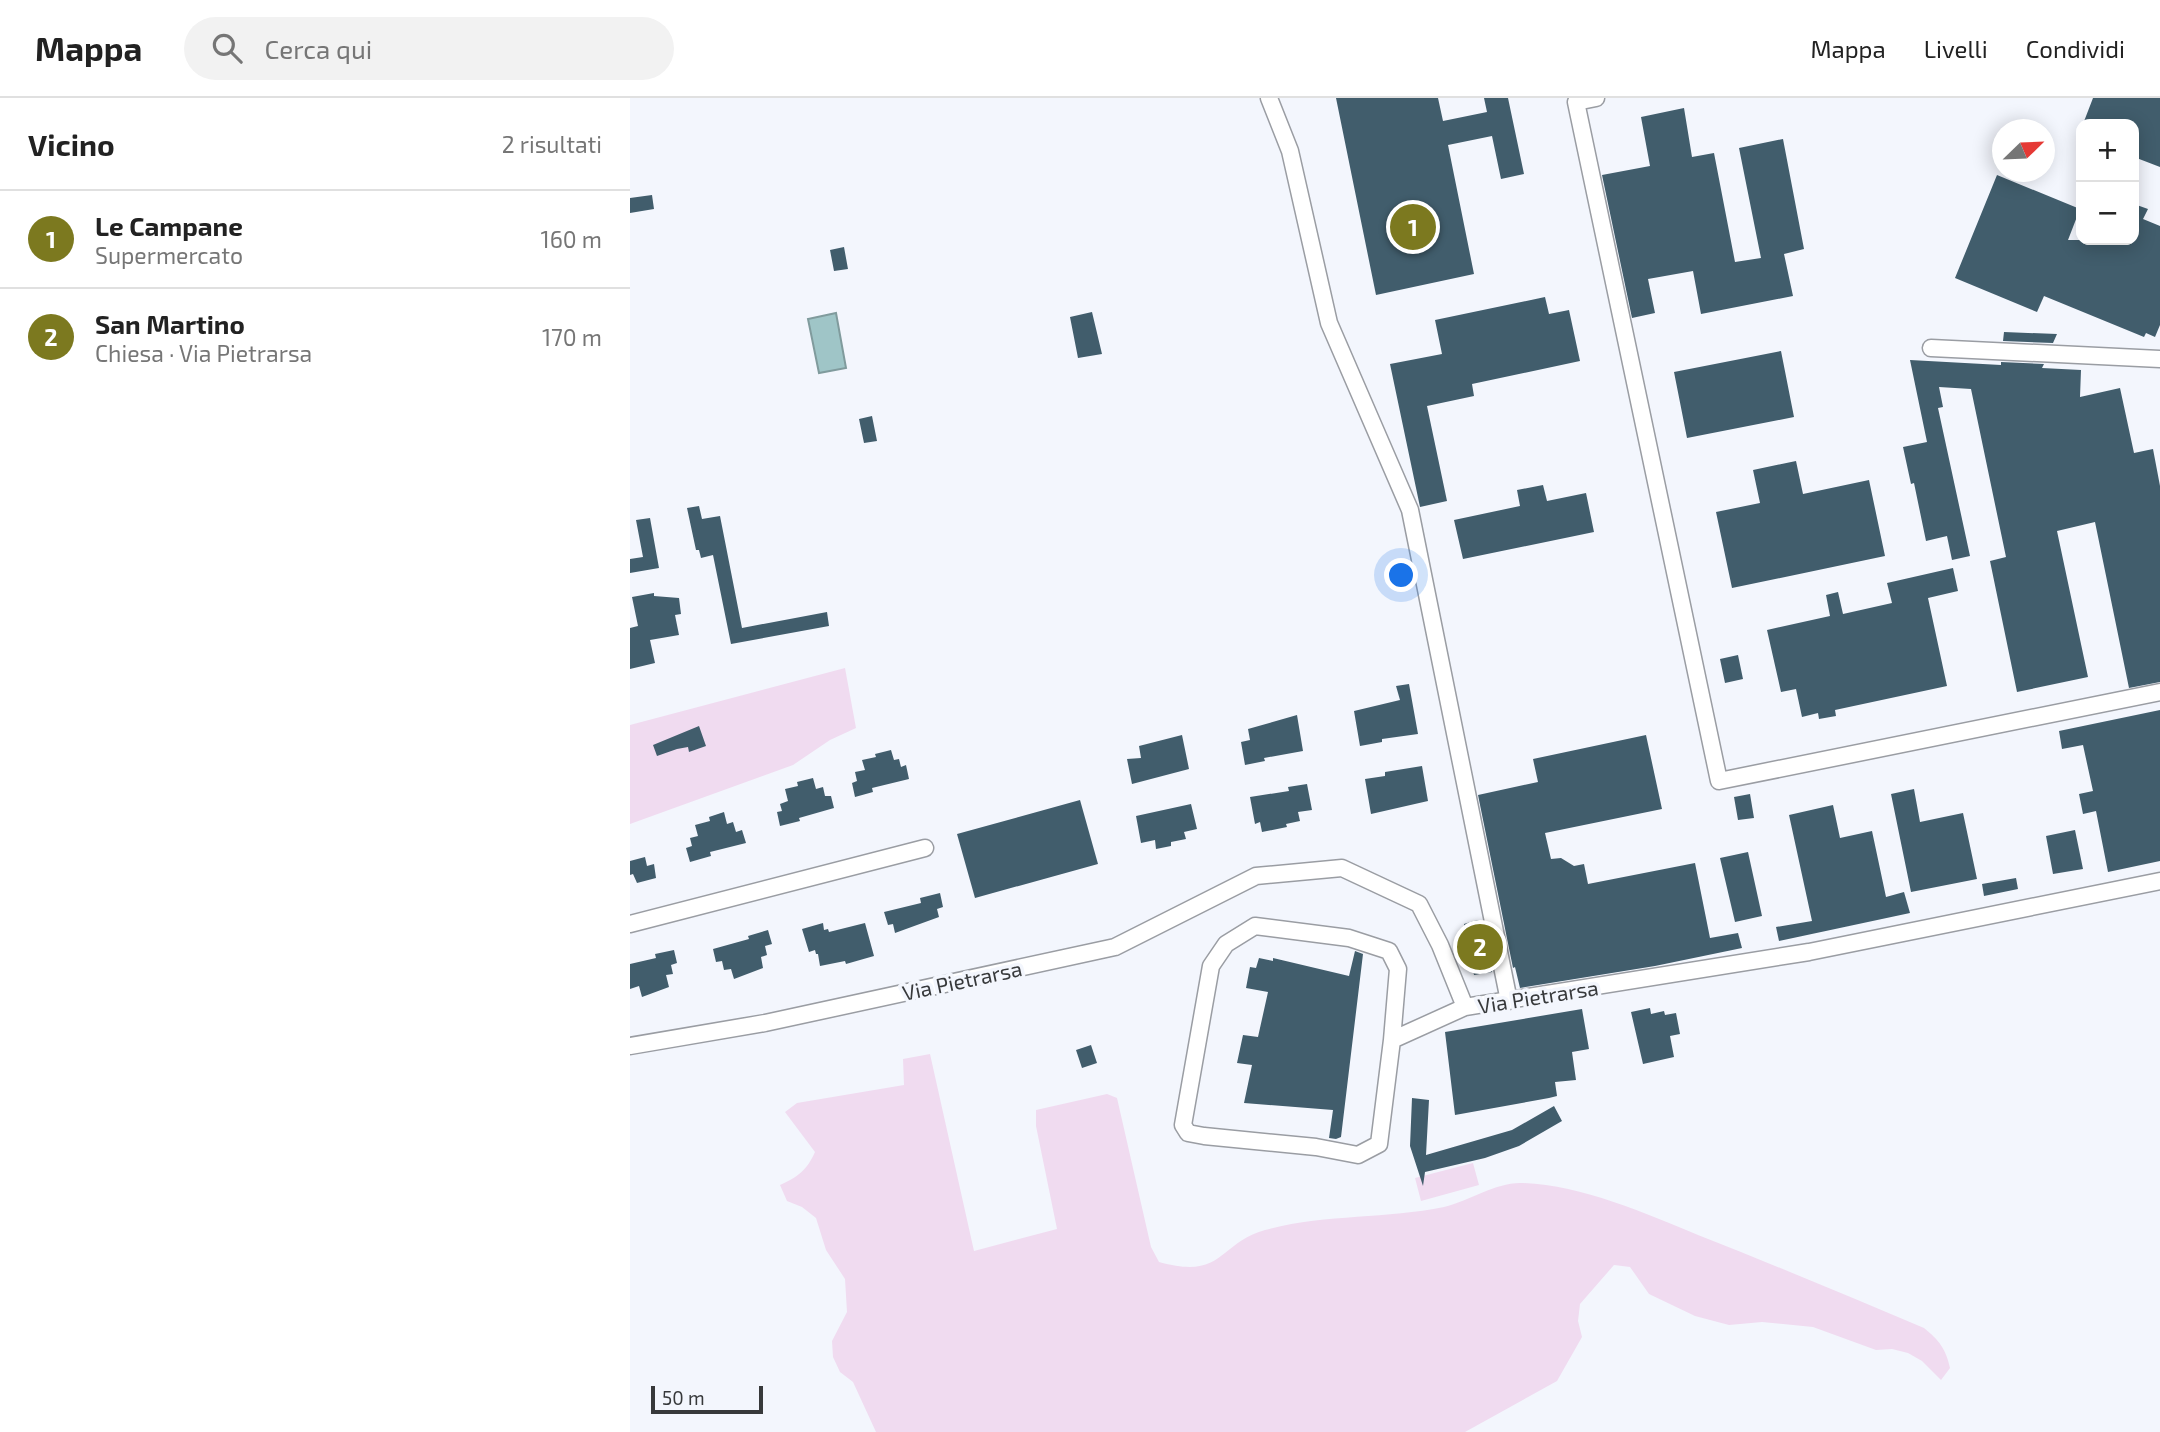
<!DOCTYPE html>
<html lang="it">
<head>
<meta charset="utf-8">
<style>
  :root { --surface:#fff; --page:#f2f2f2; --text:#222; --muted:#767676; --line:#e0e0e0; --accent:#7c791f }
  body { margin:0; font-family:"Exo 2",sans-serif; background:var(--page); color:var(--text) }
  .controls { position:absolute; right:21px; top:21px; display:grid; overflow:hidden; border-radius:14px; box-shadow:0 4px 18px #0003 }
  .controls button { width:63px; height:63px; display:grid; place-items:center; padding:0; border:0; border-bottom:2px solid var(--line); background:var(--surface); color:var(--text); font:35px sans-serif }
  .compass { position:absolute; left:1362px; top:21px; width:63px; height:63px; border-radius:50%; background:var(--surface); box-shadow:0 4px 18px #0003; rotate:67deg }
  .scale { position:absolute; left:21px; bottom:18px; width:112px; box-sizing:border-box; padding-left:7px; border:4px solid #37393b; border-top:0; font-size:19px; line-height:24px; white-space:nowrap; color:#37393b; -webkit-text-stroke:5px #f3f6fd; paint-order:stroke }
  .you { position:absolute; left:772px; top:478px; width:24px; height:24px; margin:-18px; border:5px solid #fff; border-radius:50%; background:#1a73e8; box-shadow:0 0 0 10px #1a73e833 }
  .badge { display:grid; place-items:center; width:46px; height:46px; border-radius:50%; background:var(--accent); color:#fff; font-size:23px; font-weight:700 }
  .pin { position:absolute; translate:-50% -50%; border:4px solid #fff; box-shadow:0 2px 7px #0006 }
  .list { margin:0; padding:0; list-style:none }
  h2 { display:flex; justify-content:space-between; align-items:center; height:91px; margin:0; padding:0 28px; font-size:30px }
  h2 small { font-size:23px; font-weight:400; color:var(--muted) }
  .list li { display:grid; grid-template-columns:46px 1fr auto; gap:21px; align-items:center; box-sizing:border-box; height:98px; padding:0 28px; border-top:2px solid var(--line) }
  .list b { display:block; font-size:26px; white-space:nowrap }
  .list p { margin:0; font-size:23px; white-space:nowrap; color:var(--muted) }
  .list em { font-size:23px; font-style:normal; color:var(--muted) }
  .icon { flex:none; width:38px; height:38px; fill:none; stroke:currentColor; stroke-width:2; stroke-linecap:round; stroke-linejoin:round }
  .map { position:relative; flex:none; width:1530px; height:1334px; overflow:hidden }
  header { display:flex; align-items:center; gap:42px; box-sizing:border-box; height:98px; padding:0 35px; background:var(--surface); border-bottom:2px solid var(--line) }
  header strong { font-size:33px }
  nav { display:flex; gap:38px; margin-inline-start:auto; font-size:24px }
  .search { width:490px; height:63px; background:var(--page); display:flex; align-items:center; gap:18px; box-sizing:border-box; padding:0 24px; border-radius:38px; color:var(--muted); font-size:26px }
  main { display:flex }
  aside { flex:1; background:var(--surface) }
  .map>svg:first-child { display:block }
  .green { fill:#f0dbf0 }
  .water { fill:#9fc5c7; stroke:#809b9d; stroke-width:2 }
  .building { fill:#415d6c }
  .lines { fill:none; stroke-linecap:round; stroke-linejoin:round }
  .minor-casing { stroke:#9a9da3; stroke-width:19 }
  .minor { stroke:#fff; stroke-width:16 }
  .labels { text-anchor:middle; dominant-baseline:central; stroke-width:7; stroke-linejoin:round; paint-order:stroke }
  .street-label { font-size:21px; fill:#37393b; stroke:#f3f6fd }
</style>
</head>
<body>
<header>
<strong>Mappa</strong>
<div class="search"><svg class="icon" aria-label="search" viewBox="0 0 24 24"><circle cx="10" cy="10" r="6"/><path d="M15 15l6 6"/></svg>Cerca qui</div>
<nav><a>Mappa</a><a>Livelli</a><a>Condividi</a></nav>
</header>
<main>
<aside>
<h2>Vicino<small>2 risultati</small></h2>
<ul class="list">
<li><span class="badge">1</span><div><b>Le Campane</b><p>Supermercato</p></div><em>160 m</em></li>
<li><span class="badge">2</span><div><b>San Martino</b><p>Chiesa · Via Pietrarsa</p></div><em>170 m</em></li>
</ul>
</aside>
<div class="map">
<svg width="1530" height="1334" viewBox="0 0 1530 1334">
  <rect width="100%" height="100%" fill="#f3f6fd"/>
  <path class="green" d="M215,570l11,60 -26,12 -37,25 -163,59v-99z
    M300,956l44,197 83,-22 -21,-103v-16l71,-16 10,4 34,149 8,15c65,18 58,-18 106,-32 58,-16 121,-11 179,-23 25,-6 51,-24 76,-24 59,1 124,30 178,52 76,30 151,61 226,93 15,12 22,21 26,40l-9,12 -19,-19 -14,-8 -16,-4 -16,1 -63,-23 -51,-5 -33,3 -34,-9 -46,-22 -19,-27 -16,-2 -34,39 -2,17 4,16 -25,44 -92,51h-589l-23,-50 -13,-10 -7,-15 -1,-16 15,-29 -2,-33 -19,-29 -10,-32 -14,-11 -15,-6 -7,-16c18,-8 27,-15 35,-33l-30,-40 12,-9 107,-18 -1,-26z
    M843,1065l6,22 -58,16 -6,-23z"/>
  <path class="water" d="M206,215l10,55 -27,5 -11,-54z"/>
  <path class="building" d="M706,0h102l5,23 44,-9 -3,-14h24l16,76 -23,5 -9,-43 -44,9 26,129 -98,21z
    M1463,0h67v69l-26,-10v-33h-51z
    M1054,10l8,49 22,-4 21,109 26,-4 -22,-110 44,-9 21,110 -20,5 9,42 -92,18 -8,-43 -45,8 7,34 -23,5 -30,-143 48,-9 -9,-49z
    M1367,77l83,34 -12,31h66v-36l14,5 -5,10 17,7v99l-5,12 -9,-4 -2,4 -100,-41 -7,16 -82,-34z
    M22,97l2,14 -24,4v-15z
    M214,149l4,22 -14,2 -4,-21z
    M915,199l4,17 20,-4 11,51 -108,23 2,12 -47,10 20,95 -27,6 -30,-143 52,-10 -7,-34z
    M462,214l10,42 -24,4 -8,-41z
    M1374,234l53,2 -4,9 -50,-2z
    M1151,253l13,66 -107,21 -13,-66z
    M1280,262l91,5v-3l43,2 -2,4 39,2 -1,27 40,-9 14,65 19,-4 7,37v196l-31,6 -34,-166 -38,9 31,146 -71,15 -27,-131 16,-4 -35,-168 -32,-2 4,20 -5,1 32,148 -18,4 -5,-24 -21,5 -12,-58 -3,1 -8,-37 24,-5z
    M242,318l5,25 -13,2 -5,-24z
    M1166,363l7,33 66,-14 16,76 -153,32 -16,-76 44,-9 -7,-33z
    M913,387l4,16 39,-8 8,39 -131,27 -9,-39 66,-14 -3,-16z
    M69,408l3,13 18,-3 22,112 85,-16 2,14 -98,18 -18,-89 -12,3 -2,-8h-3l-9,-42z
    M20,420l9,50 -29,5v-14l13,-2 -7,-37z
    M1323,470l5,23 -30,7 19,88 -112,24 1,6 -17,3 -1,-6 -16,4 -6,-28 -15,3 -14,-62 63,-14 -4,-21 12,-3 5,22 49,-11 -5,-20z
    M24,495v3l25,2 2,16 -6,1 4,20 -29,5 5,23 -25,6v-41l8,-2 -6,-29z
    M1108,557l5,24 -18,4 -5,-24z
    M779,586l9,50 -36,5v3l-22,4 -6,-35 46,-11 -4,-14z
    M1530,612v151l-52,11 -12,-61 -13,3 -4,-20 14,-3 -10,-46 -21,4 -3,-18z
    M667,617l6,36 -39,7 1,3 -20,4 -4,-23 9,-2 -2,-11z
    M69,628l7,20 -17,6 -1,-5 -11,2 -20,7 -4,-11z
    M552,637l7,34 -57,15 -5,-25 14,-1 -2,-12z
    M1016,637l16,74 -117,24 6,26 10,-1 13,8 10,-2 4,20 107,-21 15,75 28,-5 4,15 -87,18 -135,22 -5,-21 -2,1 -35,-173 60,-13 -5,-23z
    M261,652l3,10 5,-1 2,8 5,-2 3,14 -37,9 1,4 -18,5 -3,-14 5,-2 -2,-9 10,-2 -3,-10 14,-3 -1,-3z
    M792,668l6,35 -57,13 -6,-35 20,-3v-4z
    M183,680l3,11 7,-2 2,9h6l3,12 -35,10 1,3 -20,5 -3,-14 5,-1 -2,-7 8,-3 -3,-12 13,-3 -1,-4z
    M677,686l5,26 -14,2 2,9 -14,3 1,3 -25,5 -2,-10 -5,2 -5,-27 39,-6 -1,-4z
    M1284,691l6,33 43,-9 14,66 -66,13 -20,-98z
    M1120,696l4,24 -16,2 -4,-23z
    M450,702l18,64 -123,34 -18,-64z
    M561,706l6,25 -13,3 2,7 -15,3v4l-15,3 -1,-9 -14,3 -5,-27z
    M1203,707l7,33 32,-7 14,66 18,-5 6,21 -131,28 -3,-14 36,-6 -23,-106z
    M94,714l3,12 6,-2 3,10 6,-2 4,13 -36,9 1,4 -21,6 -4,-14 6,-2 -2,-8 8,-2 -3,-11 15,-4 -1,-4z
    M1445,732l8,39 -30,5 -7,-38z
    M1118,754l14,64 -27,6 -15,-64z
    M15,759l2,9 7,-2 2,14 -19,5 -4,-9 -3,1v-14z
    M1386,780l2,11 -34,7 -2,-12z
    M310,795l3,14 -6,2 2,8 -44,16 -2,-9 -5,1 -4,-13 37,-9 -1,-5z
    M847,822l5,1 10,51 -18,3 -10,-51z
    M193,825l1,7 4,-1 1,3 36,-9 9,33 -28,8 -1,-3 -25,5 -2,-12h-2l-1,-4 -6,2 -7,-23z
    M138,832l4,14 -7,2 2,9 -6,2 2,11 -29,11 -3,-10 -7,1 -2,-9 -6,1 -3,-13 36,-10 -1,-3z
    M44,852l3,13 -6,2 2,9 -7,1 3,12 -27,10 -3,-11 -9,3v-25l26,-6 -1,-4z
    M725,853l8,3 -22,183 -5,2 -7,-1 4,-28 -89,-7 8,-38 -15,-2 6,-28 15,2 10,-45 -22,-4 4,-21 6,1 3,-10 14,3v-3l76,18z
    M1020,910l1,6 13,-3 1,4 11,-2 4,21 -10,2 4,21 -31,7 -12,-52z
    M952,911l7,40 -17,3 4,28 -21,2 2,14 -8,2 -94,17 -10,-83z
    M461,947l6,18 -15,5 -6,-18z
    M782,1000l17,2 -3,55 86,-25 42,-24 8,15 -43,25 -34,12 -60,14 -2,14 -13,-40z"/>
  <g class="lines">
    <defs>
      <path id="minor" d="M639,0l21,53 39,172 81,187 99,491
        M966,0l-20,4 143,679 441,-89
        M1301,250l229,11
        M0,826l295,-76
        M762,942l6,-71 -9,-18 -40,-13 -94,-12 -29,18 -15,22 -28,159 5,8 16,3 112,11 42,8 21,-11 13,-104 73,-33
        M0,948l135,-23 350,-76 141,-71 86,-8 77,36 21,41 25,62 344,-55 351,-71"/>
    </defs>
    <use href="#minor" class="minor-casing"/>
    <use href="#minor" class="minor"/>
  </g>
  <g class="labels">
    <g class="street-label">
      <text transform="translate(332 882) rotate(-12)">Via Pietrarsa</text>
      <text transform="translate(908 898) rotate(-9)">Via Pietrarsa</text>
    </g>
  </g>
</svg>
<div class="controls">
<button>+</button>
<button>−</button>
</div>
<svg class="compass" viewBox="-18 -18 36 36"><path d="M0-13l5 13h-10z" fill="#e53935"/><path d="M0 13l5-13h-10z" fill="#767676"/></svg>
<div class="scale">50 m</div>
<div class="you"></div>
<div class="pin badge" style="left:783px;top:129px">1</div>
<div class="pin badge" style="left:850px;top:849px">2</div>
</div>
</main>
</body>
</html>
